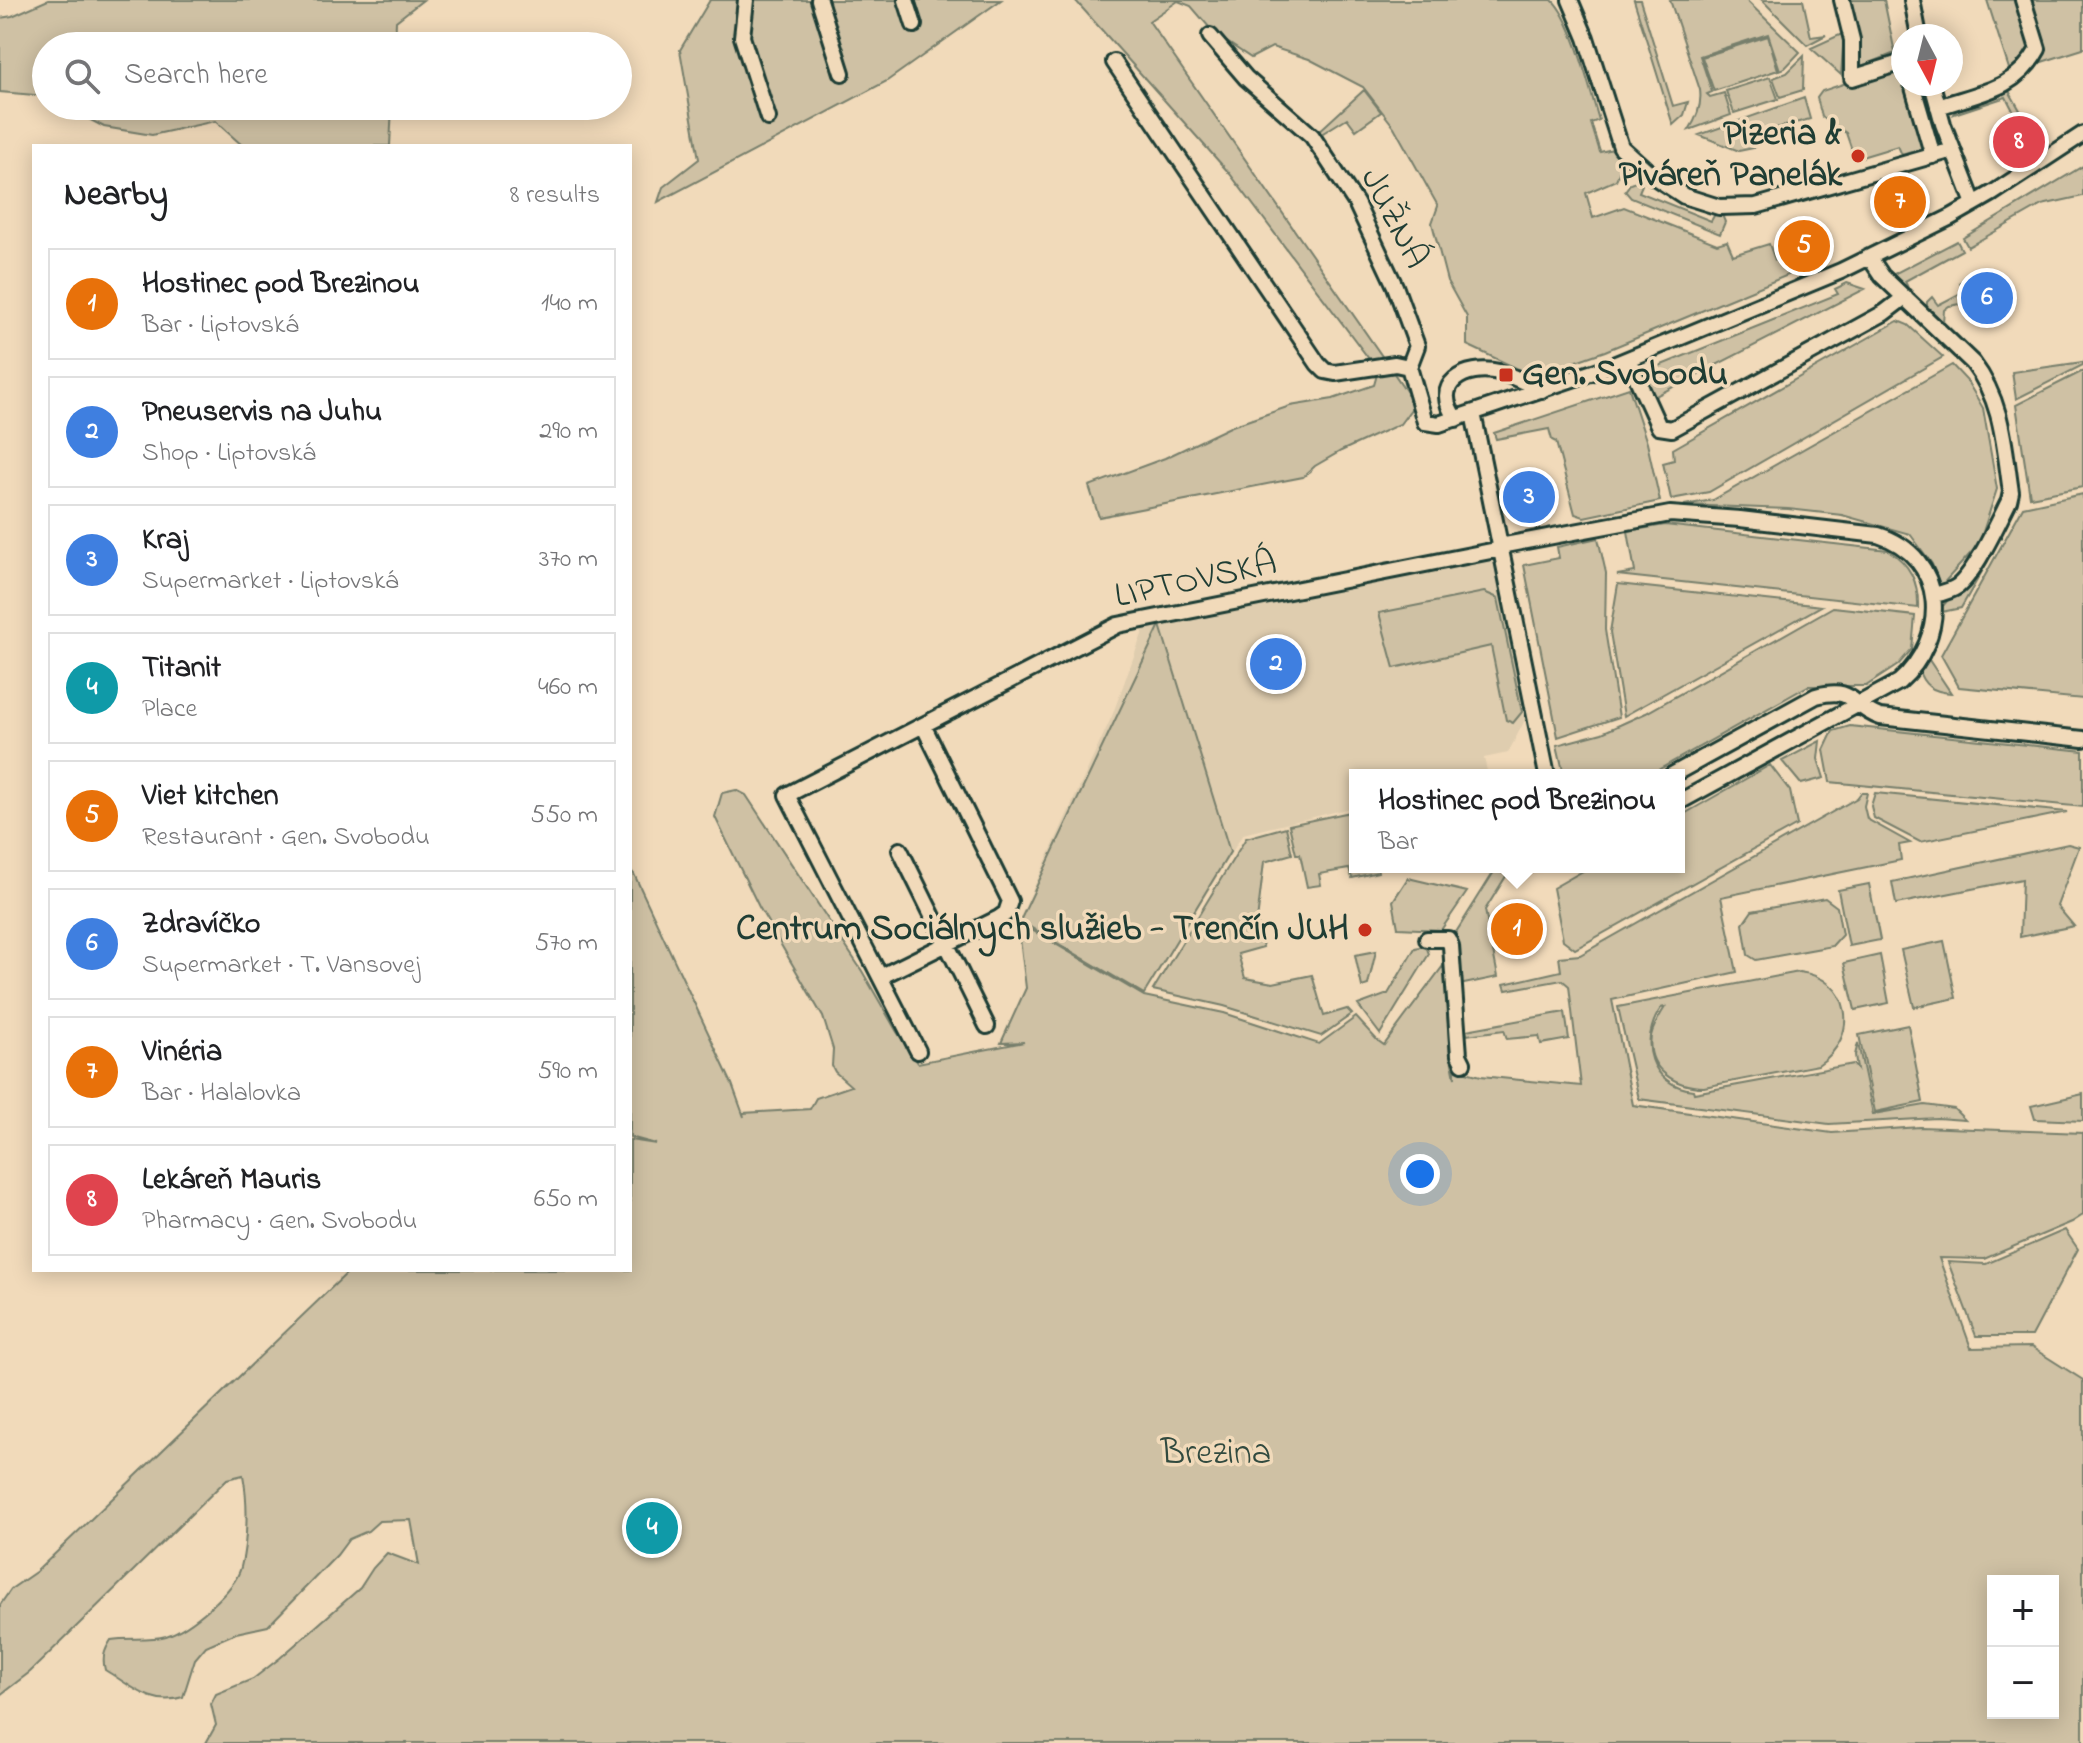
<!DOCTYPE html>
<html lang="en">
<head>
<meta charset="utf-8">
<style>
  :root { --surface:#fff; --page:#f6f6f6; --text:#202124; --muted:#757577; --line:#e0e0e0; --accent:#c8321e }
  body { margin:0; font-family:"Indie Flower",sans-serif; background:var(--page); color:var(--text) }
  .controls { position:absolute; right:24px; bottom:24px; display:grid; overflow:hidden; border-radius:0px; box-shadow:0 4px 20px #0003 }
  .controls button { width:72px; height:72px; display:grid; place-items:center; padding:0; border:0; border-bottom:2px solid var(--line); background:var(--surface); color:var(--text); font:40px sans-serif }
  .compass { position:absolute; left:1891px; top:24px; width:72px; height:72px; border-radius:50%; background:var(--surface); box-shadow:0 4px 20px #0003; rotate:173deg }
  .you { position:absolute; left:1420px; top:1174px; width:28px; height:28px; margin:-20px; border:6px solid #fff; border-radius:50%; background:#1a73e8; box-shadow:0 0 0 12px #1a73e833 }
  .badge { display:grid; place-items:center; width:52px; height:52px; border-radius:50%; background:var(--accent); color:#fff; font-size:26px; font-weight:700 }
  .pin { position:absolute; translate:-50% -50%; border:4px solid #fff; box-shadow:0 2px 8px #0006 }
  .popup { position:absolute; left:1349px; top:769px; width:336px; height:104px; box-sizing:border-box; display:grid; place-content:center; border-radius:0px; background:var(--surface); filter:drop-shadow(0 2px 6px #0005); font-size:26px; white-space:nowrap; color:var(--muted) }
  .popup b { font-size:30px; color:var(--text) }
  .popup::after { content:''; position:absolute; left:50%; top:100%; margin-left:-16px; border:16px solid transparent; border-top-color:var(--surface) }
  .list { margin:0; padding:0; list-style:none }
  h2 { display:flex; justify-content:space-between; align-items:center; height:104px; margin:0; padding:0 32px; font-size:34px }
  h2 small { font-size:26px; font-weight:400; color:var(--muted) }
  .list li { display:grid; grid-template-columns:52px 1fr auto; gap:24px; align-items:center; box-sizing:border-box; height:112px; margin:0 16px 16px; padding:0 16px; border:2px solid var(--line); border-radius:0px }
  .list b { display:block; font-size:30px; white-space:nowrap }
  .list p { margin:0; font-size:26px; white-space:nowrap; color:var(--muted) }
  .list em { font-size:26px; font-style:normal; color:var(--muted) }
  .icon { flex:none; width:44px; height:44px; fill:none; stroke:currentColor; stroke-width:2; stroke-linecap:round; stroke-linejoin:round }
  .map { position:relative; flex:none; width:2083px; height:1743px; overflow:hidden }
  .search { position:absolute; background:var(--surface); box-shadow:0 4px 20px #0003; left:32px; top:32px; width:600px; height:88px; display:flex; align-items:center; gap:20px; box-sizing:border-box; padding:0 28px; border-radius:44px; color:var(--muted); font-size:30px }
  .panel { position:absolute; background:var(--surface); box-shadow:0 4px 20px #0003; left:32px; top:144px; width:600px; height:1128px; border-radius:0px }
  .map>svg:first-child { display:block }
  .built { fill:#dfcdaf }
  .green { fill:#cfc1a4; stroke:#777f6c; stroke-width:2; fill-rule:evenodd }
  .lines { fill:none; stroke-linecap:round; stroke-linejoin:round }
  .minor-casing { stroke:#1f3d34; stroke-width:20 }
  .minor { stroke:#f1daba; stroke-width:14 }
  .poi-dot { fill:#c8321e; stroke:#f1daba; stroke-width:3 }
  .labels { text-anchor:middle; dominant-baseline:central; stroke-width:7; stroke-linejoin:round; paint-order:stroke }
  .poi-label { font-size:36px; font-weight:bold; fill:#1f3d34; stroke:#f1daba; text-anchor:end }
  .street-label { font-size:36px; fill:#1f3d34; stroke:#f1daba }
  .park-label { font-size:36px; fill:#314a3f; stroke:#f1daba }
</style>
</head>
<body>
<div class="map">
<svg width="2083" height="1743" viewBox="0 0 2083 1743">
  <rect width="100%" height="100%" fill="#f1daba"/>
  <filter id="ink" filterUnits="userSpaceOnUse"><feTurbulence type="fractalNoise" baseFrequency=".0125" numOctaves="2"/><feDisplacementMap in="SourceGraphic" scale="16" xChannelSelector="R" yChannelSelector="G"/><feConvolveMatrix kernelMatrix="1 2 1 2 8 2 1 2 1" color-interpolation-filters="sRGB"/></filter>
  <g filter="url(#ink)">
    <path class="built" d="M1486,560h12l31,152 -21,41 -24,5 4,17h-133v32l-112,27 -99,162 -126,-74 94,-206 33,-90z"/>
    <path class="green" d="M48,0h375l-27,21 -1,25h-349v50l-46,-4v-74l12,-2z
      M710,0h291l-114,81 -229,121 5,-15 36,-28 -19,-109z
      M1075,0h477c21,19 38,91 47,120l-8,3 9,29 13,-3 10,15 -7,16 -30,13 7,25 31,-11 93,37 10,-3 6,14 36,-11 6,16 26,-8 4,16 -200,83 -72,25 -66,-31v-28l-20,-36 -15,-58 6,-17 -44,-79 -31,-40 -54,-28 -37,-12 -21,11 -36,-24 -24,-28 -13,-5 -29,20 260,374 7,-2 4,4 -20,27 -59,27 -26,15 -12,11 -204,40 -10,-31 76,-28 67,-32 58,-20 43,-7 41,-14 4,-14 -148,-197z
      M1634,0h6l33,106 15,-4 -4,13 -11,10z
      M1670,0h76l54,52 -15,16 -5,2 -12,-36 -68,22 12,36 -5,2 3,3 14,-4 7,22 -42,15c8,-12 13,-25 11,-40z
      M1762,0h41l8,37 15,-2 -19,10z
      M1846,0h38l11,53 -40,16z
      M1987,0h96v49l-73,23z
      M1844,33l-3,42 -30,-27z
      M1768,36l10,34 -64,21 -12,-34z
      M1804,56l-1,34 -23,7 -7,-19 14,-5z
      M1897,66l27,82 -22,7 -4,-9 -43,13 -9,-26 -24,-16 -5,-19 5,-7z
      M1770,77l8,22 -44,14 -8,-22z
      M1364,90l17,22 -25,18 -9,-12 -29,18 -2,-2z
      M2009,91l24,42 -7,3 -20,-39 -52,17 5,-7z
      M1804,98l6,21 -41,11 -16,18 -14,3 -40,-16z
      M64,106h328l-2,40h-147l-28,-25 -63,14 -48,-8z
      M2083,166v30l-41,9 -74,42 -5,-9z
      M1638,181l4,4 -3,7 72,29 4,-7 7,1 3,7 -5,12 -89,-36 -6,-7 5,-7z
      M1957,241l5,9 -57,31 3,7 -5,4 -13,-16z
      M1963,281l4,22 -18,3 -5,4 -1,12 -16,-15v-5l5,-5 6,8 25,-13 -3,-10z
      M1847,283l18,6 -215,110 -11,-25 199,-80 -3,-5z
      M1898,321l10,4 35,32 -234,135 -38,7 -8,-36 11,-3 -1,-11z
      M2083,362v3l-67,34 -4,-27z
      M1952,365l15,16 16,27 14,81 -18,55 -39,43 -8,-23 -22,-30 -68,-19 -54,-6 -104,-4 29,-5z
      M2083,371v116l-53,10 -14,-92z
      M1629,388l18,55 13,58 -76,16 -9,-3 -19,-72 -4,-2 -3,-11 -53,10 -2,-6z
      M2083,494v205l-124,-12 -18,-32 82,-148z
      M1665,525l223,25c22,14 31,32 30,58l-301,-33 18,-3 -7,-41z
      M1598,538l8,35 -1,57 14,87 -61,20 -34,-172 35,-7 -2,-11z
      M1985,559l3,2 -27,47 -24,5 10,-12 20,-13z
      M1618,584l195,21 8,1 -197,110 -14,-84z
      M1484,592l14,6 24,114 -9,11 -7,-3 -15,-74 -97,22 -15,-55z
      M1833,607l82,9 -3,33 -14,16 -32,21h-58l-159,89h-85l-7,-30 45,-12 44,-20z
      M1160,625l70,227 -86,142 -124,-73z
      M1925,654l26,39c-18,-1 -28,-7 -33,-25z
      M1850,726l233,25v56l-253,-25 -6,-32 9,-19z
      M1820,741l-2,18 6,19 -23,6 -19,-23z
      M1770,765l20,26 7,34 -222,124 -12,-9 -10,-52 37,-21h89v-50z
      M736,790l10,5 116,176 35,61 21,31 106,-21 -23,1 25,-55 -8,-66 126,74 80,17 95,31 37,-27 21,23 7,5 59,-79 3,10 3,72 6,30v-9l26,7 100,10 -12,-100 -7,-6 -56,10 -2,-6 57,-13 -2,-14 21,-2 277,-157 4,-5h6l-3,13 3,13 43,24 -11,2 2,15 -180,37 16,75 -125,28 21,105 199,28 88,-6 163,6v82l-11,7 -88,37 -45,-1 32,90 60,-1 52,33v363h-1877l10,-18 -5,-21 5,-10 37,-15 27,-21 80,-70 13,-20 14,-15 32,12 -8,-45 -32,1 -11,10 -19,8 -12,16 -69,71 -32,7 -30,13 -11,13 -12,38c-32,10 -51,-11 -78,-27 -3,-12 -1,-19 6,-30 18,-3 37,1 55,-4 24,-8 69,-45 75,-69 7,-27 7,-66 2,-92l-16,4 -197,193 -30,23v-90l11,-16 26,-18 313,-301h280v-130l26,4 -26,-7v-267l4,4 98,210 12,33 -1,-4 67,-4 6,-11 35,-12 -16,-14 -3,-6 1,-17 -10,-32 -64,-110 -44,-90 7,-24zM1993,1581h60v132h-60z
      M1875,793l192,19 -147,30 -46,-24 -3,-12z
      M1355,811v56h22l1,5 -26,6 -3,-9 -30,5 2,11 -14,2 -7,-33h-4l-7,-29z
      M1286,827l6,27 -28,8 -7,59 6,26 -25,7 7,24 28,5 39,-8 12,41 23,-7 5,5 -31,22 -97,-30 -71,-16 93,-152z
      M2068,844l11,3 -22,59 17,20 -54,11 2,-58 -126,25 -4,-22z
      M1497,867l11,6 -23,37 13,67 -39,8 -6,-48z
      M1408,878l59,14 -26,38 -43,-2 -5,-27z
      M1869,884l11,56 -31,6 -11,-56z
      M1825,898l12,9 5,28 -10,11 -76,14 -8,-5 -5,-31 9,-13z
      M1944,941l12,57 -42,9 -13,-57z
      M1426,946l3,8 -49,80 -22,-29 30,-11 27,-46z
      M1376,951l-8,34 -6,2 -7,-32z
      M1880,955l9,48 -34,7 -11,-47z
      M1799,972c53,6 62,65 19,93l-114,22c-29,0 -58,-18 -53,-51 2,-10 9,-21 14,-29l-4,1c-23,34 -11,77 32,82l1,3 159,-29 4,5 -2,-14 3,-12 15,71 52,-9 29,4 11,11 -28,-2 -108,6 -190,-25 -21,-92z
      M1565,1012l4,27 -28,5 -2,-8 -32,3 -3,-9 -37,5 -1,-5z
      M1908,1025l15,77 -48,10 -16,-77z
      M2083,1094v27l-48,-2 -4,-13z
      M2065,1230l13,19 -46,87h-56l-28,-74 38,2z"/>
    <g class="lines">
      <defs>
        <path id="minor" d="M746,0l-4,37 26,81
          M819,0l23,73
          M906,0l8,25
          M1570,0l16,38 35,109 32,29 31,20 35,11 37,-1 197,-56
          M1842,0l10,40v38l51,-16
          M1912,0l7,36
          M1210,36l36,42 66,58 44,67 39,83 22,60 -8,21 16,55 14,2 172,-58 230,-95 110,-54 42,-24 90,-59
          M1114,62l204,302 7,7 10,2 60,-9 14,3
          M1912,84l21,72
          M1932,84l11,40 31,80
          M1938,107c41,-14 78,-17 100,-58l-15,-49
          M1870,258l12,18 91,87c30,39 31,83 38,129l-2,9c-11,22 -33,70 -51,85 -7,5 -15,7 -24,9
          M1628,359l31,68 13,2 212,-116 21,-16
          M1473,413l74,362
          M1456,419c-26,-35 9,-55 43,-47 14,4 29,12 43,18
          M1500,546l170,-32 70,5 138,16c70,22 71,103 21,147l-220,120
          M1672,775l144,-79c40,-10 33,10 64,21l203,22
          M900,850l87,176
          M1427,939h21l3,7 8,109 4,8
          M880,977l119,-59 7,-5 4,-12 -87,-176
          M918,1051l-131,-256 331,-170 383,-76"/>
      </defs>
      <use href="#minor" class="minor-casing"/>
      <use href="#minor" class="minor"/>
    </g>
  </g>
  <g class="poi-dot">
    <circle cx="1858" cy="156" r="8"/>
    <rect x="1498" y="367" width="16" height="16" rx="4"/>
    <circle cx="1365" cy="930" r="8"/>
  </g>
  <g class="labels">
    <g class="poi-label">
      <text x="1842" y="135">Pizeria &amp;<tspan x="1842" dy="41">Piváreň Panelák</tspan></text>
      <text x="1522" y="375" text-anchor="start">Gen. Svobodu</text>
      <text x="1349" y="930">Centrum Sociálnych služieb - Trenčín JUH</text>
    </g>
    <g class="street-label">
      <text transform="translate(1393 219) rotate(63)">JUŽNÁ</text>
      <text transform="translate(1196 581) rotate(-12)">LIPTOVSKÁ</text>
    </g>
    <g class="park-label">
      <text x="1216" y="1454">Brezina</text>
    </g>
  </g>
</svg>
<div class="controls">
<button>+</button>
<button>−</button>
</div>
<svg class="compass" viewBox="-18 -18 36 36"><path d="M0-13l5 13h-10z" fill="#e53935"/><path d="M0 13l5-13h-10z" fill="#757577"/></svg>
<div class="you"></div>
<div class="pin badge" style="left:1517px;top:929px;background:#e8710a">1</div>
<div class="popup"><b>Hostinec pod Brezinou</b>Bar</div>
<div class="pin badge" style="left:1276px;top:664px;background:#3f7fe0">2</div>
<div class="pin badge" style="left:1529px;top:497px;background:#3f7fe0">3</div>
<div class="pin badge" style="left:652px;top:1528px;background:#0f9aa8">4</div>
<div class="pin badge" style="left:1804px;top:246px;background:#e8710a">5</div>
<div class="pin badge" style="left:1987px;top:298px;background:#3f7fe0">6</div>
<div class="pin badge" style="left:1900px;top:202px;background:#e8710a">7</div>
<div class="pin badge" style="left:2019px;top:142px;background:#e0444e">8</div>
<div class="search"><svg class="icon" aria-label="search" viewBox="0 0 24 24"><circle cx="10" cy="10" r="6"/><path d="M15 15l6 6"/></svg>Search here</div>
<section class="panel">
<h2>Nearby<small>8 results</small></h2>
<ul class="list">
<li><span class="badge" style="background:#e8710a">1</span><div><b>Hostinec pod Brezinou</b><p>Bar · Liptovská</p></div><em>140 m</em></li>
<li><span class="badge" style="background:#3f7fe0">2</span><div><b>Pneuservis na Juhu</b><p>Shop · Liptovská</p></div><em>290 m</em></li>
<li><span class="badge" style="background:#3f7fe0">3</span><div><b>Kraj</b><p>Supermarket · Liptovská</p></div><em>370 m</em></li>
<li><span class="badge" style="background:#0f9aa8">4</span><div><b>Titanit</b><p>Place</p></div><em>460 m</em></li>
<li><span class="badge" style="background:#e8710a">5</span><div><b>Viet kitchen</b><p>Restaurant · Gen. Svobodu</p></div><em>550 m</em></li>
<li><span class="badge" style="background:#3f7fe0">6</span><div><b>Zdravíčko</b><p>Supermarket · T. Vansovej</p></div><em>570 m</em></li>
<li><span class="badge" style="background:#e8710a">7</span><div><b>Vinéria</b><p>Bar · Halalovka</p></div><em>590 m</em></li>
<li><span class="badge" style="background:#e0444e">8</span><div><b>Lekáreň Mauris</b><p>Pharmacy · Gen. Svobodu</p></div><em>650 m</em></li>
</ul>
</section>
</div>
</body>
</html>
